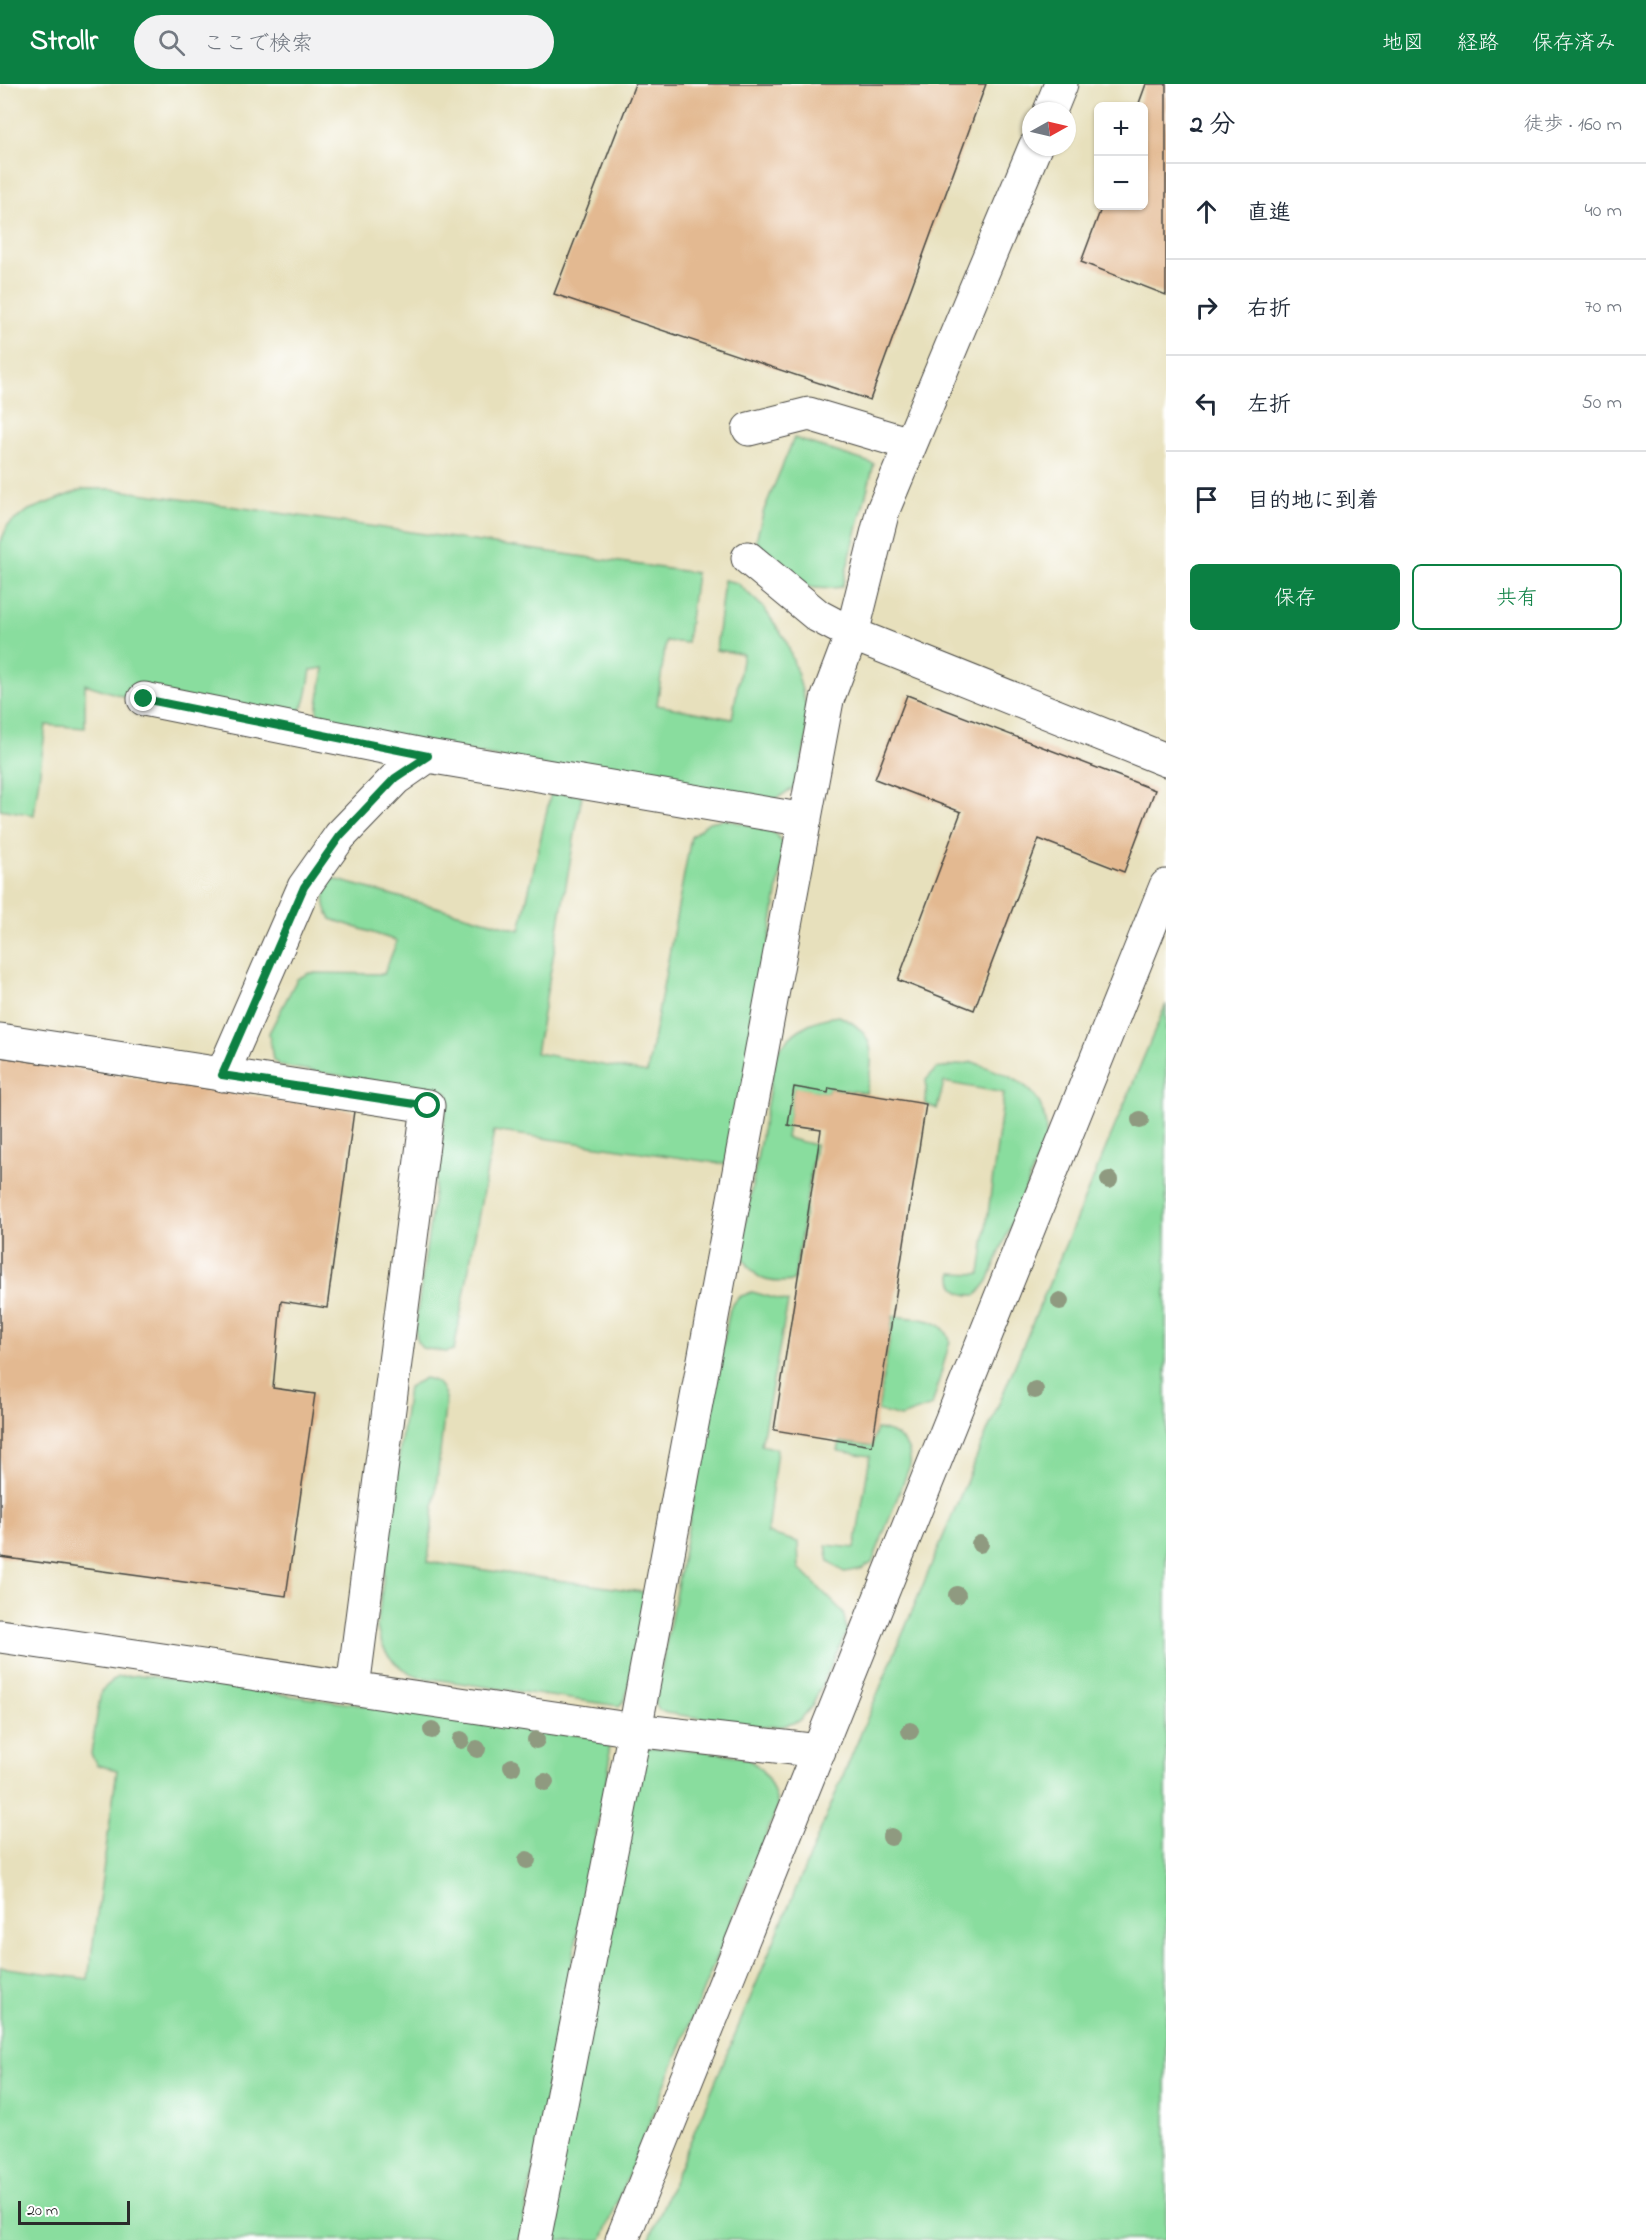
<!DOCTYPE html>
<html lang="ja">
<head>
<meta charset="utf-8">
<style>
  :root { --surface:#fff; --page:#f2f2f3; --text:#1f2937; --muted:#747a83; --line:#e0e1e3; --accent:#0b8043 }
  body { margin:0; font-family:"Indie Flower","Klee One",sans-serif; background:var(--page); color:var(--text) }
  .controls { position:absolute; right:18px; top:18px; display:grid; overflow:hidden; border-radius:9px; box-shadow:0 2px 4px #0004 }
  .controls button { width:54px; height:54px; display:grid; place-items:center; padding:0; border:0; border-bottom:2px solid var(--line); background:var(--surface); color:var(--text); font:30px sans-serif }
  .compass { position:absolute; left:1022px; top:18px; width:54px; height:54px; border-radius:50%; background:var(--surface); box-shadow:0 2px 4px #0004; rotate:82deg }
  .scale { position:absolute; left:18px; bottom:15px; width:112px; box-sizing:border-box; padding-left:6px; border:3px solid #2b2b2b; border-top:0; font-size:16px; line-height:21px; white-space:nowrap; color:#2b2b2b; -webkit-text-stroke:4px #fff; paint-order:stroke }
  .stop { position:absolute; width:18px; height:18px; margin:-14px; border:4px solid #0b8043; border-radius:50%; background:#fff }
  .stop.end { background:#0b8043; border-color:#fff; box-shadow:0 2px 6px #0008 }
  .list { margin:0; padding:0; list-style:none }
  h2 { display:flex; justify-content:space-between; align-items:center; height:78px; margin:0; padding:0 24px; font-size:26px }
  h2 small { font-size:20px; font-weight:400; color:var(--muted) }
  .list li { display:grid; grid-template-columns:39px 1fr auto; gap:18px; align-items:center; box-sizing:border-box; height:96px; padding:0 24px; border-top:2px solid var(--line) }
  .list b { display:block; font-size:22px; white-space:nowrap }
  .list em { font-size:20px; font-style:normal; color:var(--muted) }
  .actions { display:flex; gap:12px; padding:18px 24px }
  .actions a { flex:1; padding:14px 0; border:2px solid var(--accent); border-radius:9px; text-align:center; font-size:21px; color:var(--accent) }
  .actions .main { background:var(--accent); color:#fff }
  .icon { flex:none; width:33px; height:33px; fill:none; stroke:currentColor; stroke-width:2; stroke-linecap:round; stroke-linejoin:round }
  .map { position:relative; flex:none; width:1166px; height:2156px; overflow:hidden }
  header { display:flex; align-items:center; gap:36px; box-sizing:border-box; height:84px; padding:0 30px; background:var(--accent); color:#fff }
  header strong { font-size:28px }
  nav { display:flex; gap:33px; margin-inline-start:auto; font-size:21px }
  .search { width:420px; height:54px; background:var(--page); display:flex; align-items:center; gap:15px; box-sizing:border-box; padding:0 21px; border-radius:33px; color:var(--muted); font-size:22px }
  main { display:flex }
  aside { flex:1; background:var(--surface) }
  .map>svg:first-child { display:block }
  .green { fill:#89dd9e; stroke:#5a8464; stroke-width:1.5 }
  .building { fill:#e3b991 }
  .lines { fill:none; stroke-linecap:round; stroke-linejoin:round }
  .minor-casing { stroke:#474641; stroke-width:35 }
  .minor { stroke:#fff; stroke-width:33 }
  .tree { fill:#8f9a80 }
  .route { stroke:#0b8043; stroke-width:8 }
</style>
</head>
<body>
<header>
<strong>Strollr</strong>
<div class="search"><svg class="icon" aria-label="search" viewBox="0 0 24 24"><circle cx="10" cy="10" r="6"/><path d="M15 15l6 6"/></svg>ここで検索</div>
<nav><a>地図</a><a>経路</a><a>保存済み</a></nav>
</header>
<main>
<div class="map">
<svg width="1166" height="2156" viewBox="0 0 1166 2156">
  <rect width="100%" height="100%" fill="#fff"/>
  <filter id="ink" filterUnits="userSpaceOnUse"><feTurbulence type="fractalNoise" baseFrequency=".0167" numOctaves="2"/><feDisplacementMap in="SourceGraphic" scale="12" xChannelSelector="R" yChannelSelector="G"/><feConvolveMatrix kernelMatrix="1 2 1 2 8 2 1 2 1" color-interpolation-filters="sRGB"/></filter>
  <filter id="wash" filterUnits="userSpaceOnUse"><feTurbulence type="fractalNoise" baseFrequency=".008" numOctaves="4" result="noise"/><feDisplacementMap in="SourceGraphic" scale="24" xChannelSelector="R" yChannelSelector="G"/><feGaussianBlur stdDeviation="1.35" result="paint"/><feColorMatrix in="noise" values="0 0 0 0 0 0 0 0 0 0 0 0 0 0 0 0 0 1.4 0 .05"/><feComposite in="paint" operator="in"/></filter>
  <g filter="url(#wash)">
    <rect width="100%" height="100%" fill="#e7e0bc"/>
    <path class="green" d="M794,354l80,26 -32,123c-48,7 -59,-10 -86,-47l8,-30z
      M83,405h28l585,84 -9,70 -21,-2 -9,64 75,14 11,-65 -27,-4 8,-70 13,3 26,24 23,33 11,32 9,34 1,32 -11,48 -17,11 -27,9 -431,-83 -4,-12 7,-43 -13,2c-4,20 -3,42 -23,51l-156,-34 -1,12 -46,-15v44l-39,-3 -12,90 -34,-6v-266l8,-18 21,-15z
      M551,708l31,3 -46,258 111,20 44,-236 18,-15 15,-3 41,10 11,5 9,12 -54,319 -237,-34 -40,219 -8,2 -24,-4 -5,-8 -2,-11 33,-236 -167,-27 -8,-6 -4,-27 28,-54 12,-6 75,1 13,-33 -66,-22c-10,-15 -7,-26 -1,-41l190,52z
      M1166,920v1236h-517z
      M839,932c39,17 35,40 27,77l-37,-5 -1,5 -34,-5 -8,50 29,7 -21,136c-32,3 -37,-1 -54,-28l36,-199c16,-23 34,-35 63,-38z
      M973,978c41,16 75,24 73,77l-58,142 -11,14c-16,1 -26,-4 -25,-22l28,1 24,-181 -60,-11 -7,27 -11,-5v-24l10,-11z
      M752,1208l36,10 -27,143 16,4 -10,84 31,9 1,26 44,44 4,19 -35,75 -13,15 -16,5 -20,1 -97,-14 -7,-3 -4,-8 75,-394 9,-11z
      M893,1232c21,3 51,0 57,25l-18,65 -31,11 -23,-6z
      M425,1294c13,2 17,8 21,20l-18,164 221,31 -24,107 -6,6 -200,-29c-25,-11 -37,-23 -42,-50l31,-240z
      M876,1345c20,2 36,14 34,36l-38,98 -11,6 -17,3 -15,-10 -3,-17 29,3 15,-92 -32,-5 2,-9 32,4z
      M140,1591l460,63 8,5 2,18 -90,479h-520v-273l88,12 29,-209 -20,-5 -6,-11 10,-63 16,-14z
      M641,1663c26,2 91,2 111,15 15,9 22,28 26,44l-176,434h-58z"/>
    <g id="blocks">
      <path class="building" d="M635,0h351l-116,316 -316,-106z
        M1146,0h20v211l-85,-33 21,-56h42v-100h-6z
        M907,611l248,95 -31,82 -85,-33 -65,171 -76,-30 63,-168 -86,-33z
        M0,973l354,54 -27,197 -46,-7 -8,87 42,6 -29,202 -286,-39z
        M794,1003l34,6 1,-5 97,16 -54,342 -98,-16 47,-300 -33,-5z"/>
    </g>
  </g>
  <g filter="url(#ink)">
    <use href="#blocks" fill-opacity="0" stroke="#474641" stroke-width="1.5"/>
    <g class="lines">
      <defs>
        <path id="minor" d="M1050,27l11,-27
          M1035,63l-152,363 -31,124 314,126
          M749,345l60,-15 101,30
          M144,615l284,57
          M0,956l428,66 -75,582
          M222,991l82,-188 36,-51 55,-57 33,-23 377,64
          M0,1552l635,94 184,21
          M534,2156l101,-510 192,-1030 25,-66 -34,-18 -70,-58
          M622,2156l544,-1354"/>
      </defs>
      <use href="#minor" class="minor-casing"/>
      <use href="#minor" class="minor"/>
    </g>
    <g class="tree">
      <circle cx="1140" cy="1036" r="9"/>
      <circle cx="1109" cy="1096" r="9"/>
      <circle cx="1060" cy="1217" r="9"/>
      <circle cx="1035" cy="1306" r="9"/>
      <circle cx="980" cy="1460" r="9"/>
      <circle cx="957" cy="1511" r="9"/>
      <circle cx="432" cy="1646" r="9"/>
      <circle cx="910" cy="1647" r="9"/>
      <circle cx="461" cy="1656" r="9"/>
      <circle cx="536" cy="1656" r="9"/>
      <circle cx="477" cy="1665" r="9"/>
      <circle cx="512" cy="1683" r="9"/>
      <circle cx="545" cy="1698" r="9"/>
      <circle cx="891" cy="1753" r="9"/>
      <circle cx="527" cy="1776" r="9"/>
    </g>
  </g>
  <g class="lines" filter="url(#ink)">
    <path class="route" d="M144,615l284,57 -33,22 -55,58 -36,51 -82,188 206,31"/>
  </g>
</svg>
<div class="controls">
<button>+</button>
<button>−</button>
</div>
<svg class="compass" viewBox="-18 -18 36 36"><path d="M0-13l5 13h-10z" fill="#e53935"/><path d="M0 13l5-13h-10z" fill="#747a83"/></svg>
<div class="scale">20 m</div>
<div class="stop" style="left:428px;top:1022px"></div>
<div class="stop end" style="left:144px;top:615px"></div>
</div>
<aside>
<h2>2 分<small>徒歩 · 160 m</small></h2>
<ul class="list">
<li><svg class="icon" aria-label="ahead" viewBox="0 0 24 24"><path d="M12 20V5M6 11l6-6 6 6"/></svg><div><b>直進</b></div><em>40 m</em></li>
<li><svg class="icon" aria-label="right" viewBox="0 0 24 24"><path d="M7 20v-9h11M14 6l5 5-5 5"/></svg><div><b>右折</b></div><em>70 m</em></li>
<li><svg class="icon" aria-label="left" viewBox="0 0 24 24"><path d="M17 20v-9H6M10 6l-5 5 5 5"/></svg><div><b>左折</b></div><em>50 m</em></li>
<li><svg class="icon" aria-label="arrive" viewBox="0 0 24 24"><path d="M6 21V4h12l-3 4 3 4H6"/></svg><div><b>目的地に到着</b></div></li>
</ul>
<div class="actions"><a class="main">保存</a><a>共有</a></div>
</aside>
</main>
</body>
</html>
